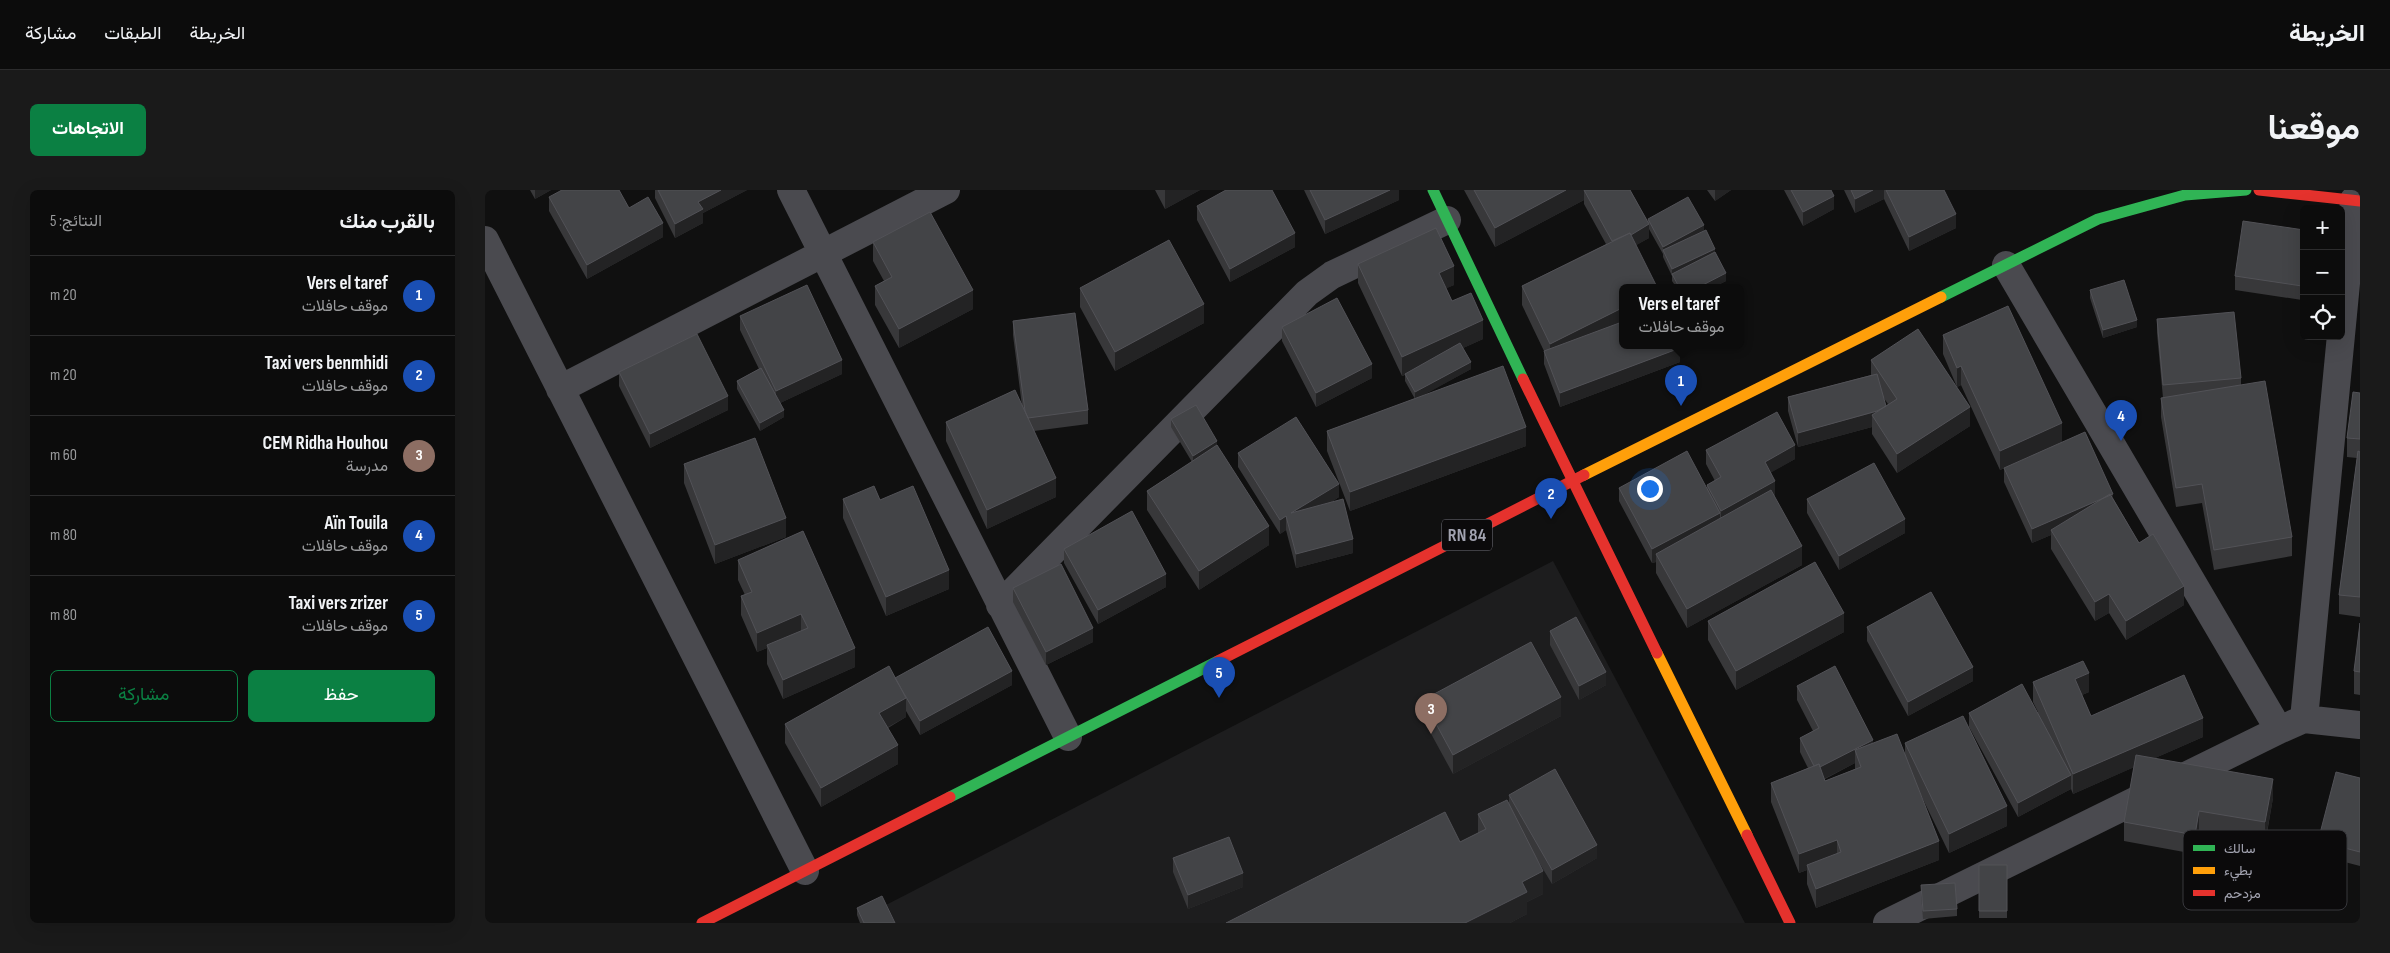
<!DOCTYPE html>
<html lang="ar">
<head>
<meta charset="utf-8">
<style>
  :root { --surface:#0c0c0c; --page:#1a1a1a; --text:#f1f3f6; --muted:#9a9b9d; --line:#2c2c2d; --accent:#0b8043 }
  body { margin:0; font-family:"Sofia Sans Condensed",Vazirmatn,sans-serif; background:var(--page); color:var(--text); direction:rtl }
  .controls { position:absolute; right:15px; top:15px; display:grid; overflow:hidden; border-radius:8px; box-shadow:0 5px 20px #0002 }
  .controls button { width:45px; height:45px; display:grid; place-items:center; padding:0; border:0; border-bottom:1px solid var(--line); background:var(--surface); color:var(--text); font:25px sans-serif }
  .you { position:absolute; left:1164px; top:298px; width:18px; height:18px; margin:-12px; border:4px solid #fff; border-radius:50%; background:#1a73e8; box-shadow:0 0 0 8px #1a73e833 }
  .badge { display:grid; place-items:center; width:32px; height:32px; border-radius:50%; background:var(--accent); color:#fff; font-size:16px; font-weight:700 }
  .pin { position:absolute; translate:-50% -41px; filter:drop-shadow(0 1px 2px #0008) }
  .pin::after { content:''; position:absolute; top:26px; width:18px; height:15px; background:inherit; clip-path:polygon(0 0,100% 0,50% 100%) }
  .popup { position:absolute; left:1134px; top:94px; width:125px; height:65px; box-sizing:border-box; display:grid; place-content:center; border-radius:8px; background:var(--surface); filter:drop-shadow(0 1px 4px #0005); font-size:16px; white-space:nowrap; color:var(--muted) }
  .popup b { font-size:19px; color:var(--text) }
  .popup::after { content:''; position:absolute; left:50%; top:100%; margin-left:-10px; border:10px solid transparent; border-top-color:var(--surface) }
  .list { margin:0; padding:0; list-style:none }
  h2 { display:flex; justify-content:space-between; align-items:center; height:65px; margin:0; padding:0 20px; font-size:21px }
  h2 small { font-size:16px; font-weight:400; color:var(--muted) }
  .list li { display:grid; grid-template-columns:32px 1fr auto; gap:15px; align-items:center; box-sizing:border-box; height:80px; padding:0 20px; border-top:1px solid var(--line) }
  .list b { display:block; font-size:19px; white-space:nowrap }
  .list p { margin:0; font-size:16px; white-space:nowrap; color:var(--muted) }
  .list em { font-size:16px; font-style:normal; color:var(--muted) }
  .actions { display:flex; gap:10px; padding:15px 20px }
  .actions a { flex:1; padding:11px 0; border:1px solid var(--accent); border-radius:8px; text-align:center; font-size:18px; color:var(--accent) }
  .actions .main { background:var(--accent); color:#fff }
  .icon { flex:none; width:28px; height:28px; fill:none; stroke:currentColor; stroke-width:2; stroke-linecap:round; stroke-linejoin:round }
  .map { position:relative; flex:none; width:1875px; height:733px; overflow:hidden; direction:ltr; border-radius:8px }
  header { display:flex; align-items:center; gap:30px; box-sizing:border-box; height:70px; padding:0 25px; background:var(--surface); border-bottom:1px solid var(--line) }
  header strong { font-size:24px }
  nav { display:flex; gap:28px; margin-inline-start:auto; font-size:18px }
  .intro { display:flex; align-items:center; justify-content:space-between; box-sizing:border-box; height:120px; padding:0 30px }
  h1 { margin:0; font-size:35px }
  .button { padding:12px 22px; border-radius:8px; background:var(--accent); color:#fff; font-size:18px; font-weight:700 }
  main { display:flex; gap:30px; padding:0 30px }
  aside { flex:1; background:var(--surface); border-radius:8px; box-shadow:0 5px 20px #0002 }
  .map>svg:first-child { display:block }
  .built { fill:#1d1d1e }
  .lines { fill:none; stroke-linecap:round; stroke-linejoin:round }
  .street { stroke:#4a4a4f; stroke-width:28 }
  .fast { stroke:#30b455; stroke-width:11 }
  .slow { stroke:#ff9f0a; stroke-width:11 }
  .jam { stroke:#e5322d; stroke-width:11 }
  .wall { fill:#38383a; fill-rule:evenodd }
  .shaded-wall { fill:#232324 }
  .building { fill:#434447; stroke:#525257 }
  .labels { text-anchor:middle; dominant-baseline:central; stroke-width:4; stroke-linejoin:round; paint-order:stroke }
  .shield { fill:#0b0a0b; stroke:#75757e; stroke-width:1 }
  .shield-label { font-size:18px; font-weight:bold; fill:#a2a3b0 }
  .key { fill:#0b0a0b; stroke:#38383d; stroke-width:1 }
  .key-label { font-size:14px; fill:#a2a3b0 }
</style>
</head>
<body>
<header>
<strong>الخريطة</strong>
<nav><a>الخريطة</a><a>الطبقات</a><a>مشاركة</a></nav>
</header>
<div class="intro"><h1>موقعنا</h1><a class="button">الاتجاهات</a></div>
<main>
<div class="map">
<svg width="1875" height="733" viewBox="0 0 1875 733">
  <rect width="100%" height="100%" fill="#101010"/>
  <path class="built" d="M1068,371l192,362h-852l-9,-17z"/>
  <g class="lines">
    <path class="street" d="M306,0l277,547
      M0,50l320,631
      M1521,75l273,465
      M75,199l386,-199
      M515,415l307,-312 25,-18 115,-55
      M1819,529l50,-519
      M1402,733l392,-193 25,-11 56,6"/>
    <path class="fast" d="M948,0l90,189
      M1456,107l157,-78 87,-24 61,-5
      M465,607l268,-136"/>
    <path class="slow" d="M1099,285l357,-178
      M1172,463l90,182"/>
    <path class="jam" d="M1774,0l101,11
      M1038,189l134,274
      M733,471l366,-186
      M1262,645l43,88
      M217,733l248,-126"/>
  </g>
  <path class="wall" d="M45,0h21l-16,9z
    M170,0h92l-44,23v10l-28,15 -20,-40z
    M670,0h45l-35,19z
    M819,0h95v10l-74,34z
    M979,0h166l18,32v-3l56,12 11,21 11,29 -12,6h-38l-4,-6v-5l-9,-19v-3l-14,-25v9l-13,7 -14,42 58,75 -120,45 -16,-43v-13l-22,-46v-19l84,-42 -22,-40v-4l-89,47z
    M1222,0h24l-16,11z
    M1299,0h47l3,19 -31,17z
    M1359,0h100l12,38 -47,23 -25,-52 -29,14z
    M64,7l80,11 34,29 -76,42 -38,-68z
    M712,16l98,41 -65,35 -33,-62z
    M1819,40l-2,70 -67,-10v-14z
    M388,52l100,67 -74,39 -24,-43v-19l9,-5 -11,-20z
    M873,74l96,21 -8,3 6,13 31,38 -20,9 8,21 -50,27 105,50 -176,65 -23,-60v-20l88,-32 -10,-18v-6l-3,1 -44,-93z
    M595,98l124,35 -89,48 -35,-64z
    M1605,100l47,37 -34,11 -13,-40z
    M255,126l102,58 -62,29 4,14 -24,14 -23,-42v-8l22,-12 -19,-39z
    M1672,129l84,59v7l51,152v19l-78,14 -12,-67 -26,4 -15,-90v-19h2l-6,-65z
    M528,131l75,89v14l-54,7 22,66 -69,32 -41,-88v-19l76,-16 -9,-71z
    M797,137l90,51 -56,29 -34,-66z
    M1458,145l119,107 -62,28 -39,-85 -4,2 -14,-33z
    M1386,170l99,66 -73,47 -25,-39v-7l-74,20 -10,-36v-14l83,-22zM1398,207l5,7 -2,2z
    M134,182l109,38 -78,38 -31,-62z
    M1875,203v224l-21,-3v-19l18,-137 -10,-1v-19z
    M686,229l46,22v4l52,100 -70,45 -52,-80v-19l45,-29 -21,-35z
    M1221,260l89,9 -24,13 4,23 -1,1 28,69 -115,63 -31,-55v-11l-4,1 -33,-62v-13l88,1v-4l8,-4 -9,-17z
    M753,263l101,44 -9,6 23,50 -57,15 -10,-38 -6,4 -42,-67z
    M199,274l102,73 -71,27 -31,-81z
    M1519,278l109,30 26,45 45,62 -58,35 -17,-27 -14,8 -44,-72v-14l-19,8 -28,-61z
    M358,309l37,1 69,89 -63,27 -43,-98z
    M1322,309l98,34 -66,37 -32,-57z
    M318,341l52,136 -72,32 -16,-35v-16l-10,4 -16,-37v-19l4,-1 -7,-15v-20z
    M579,359l102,38 -68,37 -34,-61z
    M528,398l80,54 -47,23 -33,-63z
    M1223,431l136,11 -108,58 -28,-50z
    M1875,433v72l-6,-1v-23z
    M1382,437l106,54 -65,35 -41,-75z
    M1065,441l56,54 -27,15 -29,-55z
    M410,489l117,6 -92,50 -14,-24v6l-18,11 10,36 -77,43 -36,-64v-19z
    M1548,492l56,10 -7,3 9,21 112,21 -48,21 118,40 -7,41 17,15 -2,47 -53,-2v-14l19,-47 -48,-8 -4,24 -71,-13v-19l10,-55 -61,27 -2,-5 -53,28 -49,-90v-14l69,-1 -5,-10z
    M1312,496l76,57 32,13v-13l102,83 -58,27 -31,-64 21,71 -123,48 -9,-24v-14l-8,3 -28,-71v-19l37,-15 -8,-16v-14l13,-7 -16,-31zM1370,573v6l-30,12v-2z
    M938,510l138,16 -108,58 -30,-55z
    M1875,588v88l-42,-11v-14z
    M1024,605l88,63 -45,26 -18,-30 9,40 -16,8v12l-17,9h-284l234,-81 18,-9v-19l31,-10z
    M688,668l70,29 -55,22 -15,-37z
    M1494,675h28v53h-28z
    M1436,703l36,16v7l-34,3z
    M372,718l38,15h-35l-3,-8z"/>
  <path class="shaded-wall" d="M50,0h16l-16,9z
    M236,0h26l-44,23v10l-28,15v-14l23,-22z
    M680,0h35l-35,19z
    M905,0h9v10l-74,34v-14z
    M1081,0h36h-18v10l-89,47v-19z
    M1230,0h16l-16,11z
    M1388,0h11v9l-29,14v-14z
    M1349,6v13l-31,17v-14z
    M1471,24v14l-47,23v-14z
    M178,33v14l-76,42v-14z
    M1164,34v14l-35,20v-14z
    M1219,35v7l-41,18v-3z
    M810,43v14l-65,35v-13z
    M1230,59v8l-43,17v-5z
    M969,76v19l-15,7v-19z
    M1819,81v14l-2,15v-14z
    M1241,83v8l-12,6h-15z
    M488,100v19l-74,39v-19z
    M719,114v19l-89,48v-19z
    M1137,118v19l-72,36v-19z
    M998,130v19l-81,37v-19z
    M1652,130v7l-34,11v-8z
    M1195,158v14l-120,45v-14z
    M357,170v14l-66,31v-14z
    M986,172v7l-56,31v-8z
    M887,174v14l-56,29v-14z
    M1476,176v19l-4,2v-19z
    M243,206v14l-78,38v-14z
    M1485,217v19l-73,47v-19z
    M1402,219l-15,6v12l-74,20v-14z
    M299,220v7l-24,14v-8z
    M1577,233v19l-62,28v-19z
    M1041,237v19l-176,65v-19z
    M732,251v7l-24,15v-7z
    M1310,255v14l-30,17v-14z
    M571,288v19l-69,32v-19z
    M1290,291v14l-54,30v-14z
    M854,294v13l-48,30v-14z
    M1628,304v14l-62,22v5l-19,8v-14z
    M1235,323v14l-64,27v8l-4,1v-14z
    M801,326v14l-6,4v-14z
    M301,328v19l-71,27v-19z
    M1420,329v14l-66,37v-14z
    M784,336v19l-70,45v-19z
    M868,349v14l-57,15v-14z
    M1317,356v19l-115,63v-19z
    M464,380v19l-63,27v-19z
    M681,384v13l-68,37v-14z
    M1699,396v19l-58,35v-19z
    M1624,404v19l-14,8v-19z
    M1359,423v19l-108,58v-19z
    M316,424v19l-34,12v3l-10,4v-19z
    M608,438v14l-47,23v-13z
    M370,458v19l-72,32v-19z
    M1488,477v14l-65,35v-14z
    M527,481v14l-92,50v-14z
    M1121,482v13l-27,15v-14z
    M1604,483v19l-14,6v-19z
    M1076,507v19l-108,58v-19z
    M421,508v19l-27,15v-19z
    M1718,528v19l-130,57v-20z
    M1388,550v13l-18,-3v13l-39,20v-14z
    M413,555v19l-77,43v-19z
    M1586,585v14l-53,28v-14z
    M1788,589v19l-8,44v-20z
    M1522,616v20l-58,27v-19z
    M1714,621v19l-4,24v-19z
    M1352,650v19l-30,6v5l-8,3v-19z
    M1798,650v14l-2,47v-14z
    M1454,651v19l-123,48v-19z
    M1112,655v13l-45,26v-14z
    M1058,681v23l-16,8v12l-17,9h-45l57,-41z
    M758,683v14l-55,22v-14z"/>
  <path class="building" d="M77,0h57l10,18 19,-11 15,26 -76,42 -38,-68z
    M173,0h63l-23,12 5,7 -28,15z
    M741,0h46l23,43 -65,36 -33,-63z
    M825,0h80l-65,30z
    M989,0h92l-71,38z
    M1099,0h46l19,34 -18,11 -1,-2 -18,8z
    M1306,0h40l3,6 -31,16z
    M1366,0h22l-18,9z
    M1401,0h58l12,24 -47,23z
    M1203,7l16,28 -41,22 -15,-28z
    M445,22l43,78 -74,39 -24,-43 17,-9 -19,-35z
    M1758,31l61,9v41l-2,15 -67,-10z
    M951,38l18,38 -15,7 13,28 19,-8 12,27 -81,37 -44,-93z
    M1221,40l9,19 -43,20 -9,-19z
    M1145,43l27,54h-35v21l-72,36 -28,-58z
    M684,50l35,64 -89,48 -35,-64z
    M1230,62l11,21 -27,14h-20l-7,-13z
    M1639,90l13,40 -34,10 -13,-40z
    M322,95l35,75 -66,31 -36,-75z
    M852,108l35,66 -56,29 -34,-66z
    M1523,116l54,117 -62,28 -39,-85 -4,2 -14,-33z
    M1749,122l7,66 -78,7 -6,-66z
    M590,123l13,97 -60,8 -3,-7 -12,-90z
    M1137,132v23h57l1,3 -120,45 -16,-42z
    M1433,139l52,78 -73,47 -25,-39 25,-16 -26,-39z
    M212,144l31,62 -78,38 -31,-62z
    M975,153l11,19 -56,30 -10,-18z
    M1018,176l23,61 -176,65 -23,-61z
    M276,178l23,42 -24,13 -23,-42z
    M1392,184l9,32 -9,5 -79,22 -10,-36z
    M1780,191l27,156 -78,13 -12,-66 -26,4 -15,-90z
    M530,200l41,88 -69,32 -41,-88z
    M1868,202l7,1v46l-13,-1z
    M711,215l21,36 -24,15 -22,-37z
    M1292,222l18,33 -30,17 10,19 -54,30 -14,-26 14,-8 -15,-27z
    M811,227l43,67 -48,29 52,-14 10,40 -57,15 -10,-38 -6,4 -42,-67z
    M1600,242l28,62 -81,35 -28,-61z
    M270,248l31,80 -71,27 -31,-81z
    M732,255l52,81 -70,45 -52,-80z
    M1202,261l33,62 -68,36 -33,-61z
    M1873,261l2,1v145l-21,-2z
    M1389,273l31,56 -66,37 -32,-57z
    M389,296l6,14 33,-14 36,84 -63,27 -43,-98z
    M1286,300l31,56 -115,63 -31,-55z
    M1625,304l29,49 14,-9 31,52 -58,35 -17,-27 -14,8 -44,-72z
    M647,321l34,63 -68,36 -34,-61z
    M318,341l52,117 -72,32 -16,-35 41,-17 -7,-14 -44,19 -16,-37 11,-4 -14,-32z
    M1330,372l29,51 -108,58 -28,-50z
    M576,374l32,64 -47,24 -33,-64z
    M1446,402l42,75 -65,35 -41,-75z
    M1091,427l30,55 -27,14 -29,-55z
    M1875,433v49l-6,-1z
    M503,437l24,44 -92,50 -25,-43z
    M1046,452l30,55 -108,58 -30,-55z
    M1598,471l6,12 -14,6 16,37 93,-41 19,43 -130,56 -40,-92z
    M404,476l17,32 -27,15 19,32 -77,43 -36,-64z
    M1350,476l38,74 -53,27 -1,-3 -5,2 -14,-28 19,-10 -22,-42z
    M1537,494l49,91 -53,28 -49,-90z
    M1478,526l44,90 -58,28 -44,-91z
    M1412,544l42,107 -123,48 -9,-24 34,-13 -4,-12 -38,14 -28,-71 48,-19 6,17 36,-14 -6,-17z
    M1651,565l137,24 -8,43 -66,-11 -4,24 -71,-13z
    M1070,579l42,76 -45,25 -43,-75z
    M1851,582l24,6v74l-42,-11z
    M1022,610l36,71 -21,11 5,10 -62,31h-239l219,-111 15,30 26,-13 -8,-15z
    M744,647l14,36 -55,22 -15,-37z
    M1745,648l53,2 -2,47 -53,-2z
    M1494,675h28v46h-28z
    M1470,693l2,26 -34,2 -2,-26z
    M397,706l13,27h-31l-7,-15z"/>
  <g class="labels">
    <rect class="shield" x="957" y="329.5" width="50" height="31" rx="4"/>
    <g class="shield-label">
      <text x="982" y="345">RN 84</text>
    </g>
  </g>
  <rect x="1698" y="640" width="164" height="80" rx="8" class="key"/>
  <rect x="1708" y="655" width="22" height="6" fill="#30b455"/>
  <rect x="1708" y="677" width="22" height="7" fill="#ff9f0a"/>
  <rect x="1708" y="700" width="22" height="6" fill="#e5322d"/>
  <g class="key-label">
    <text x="1739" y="663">سالك</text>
    <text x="1739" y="685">بطيء</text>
    <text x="1739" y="708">مزدحم</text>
  </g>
</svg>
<div class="controls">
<button>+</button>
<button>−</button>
<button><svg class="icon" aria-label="locate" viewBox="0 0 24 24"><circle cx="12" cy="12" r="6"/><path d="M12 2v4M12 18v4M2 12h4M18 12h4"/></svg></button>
</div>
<div class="you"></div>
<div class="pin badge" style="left:1196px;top:216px;background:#1a4fb4">1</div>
<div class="popup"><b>Vers el taref</b>موقف حافلات</div>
<div class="pin badge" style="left:1066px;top:329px;background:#1a4fb4">2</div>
<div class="pin badge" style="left:946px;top:544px;background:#8d6e63">3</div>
<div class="pin badge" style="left:1636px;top:251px;background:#1a4fb4">4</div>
<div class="pin badge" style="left:734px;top:508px;background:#1a4fb4">5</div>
</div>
<aside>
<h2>بالقرب منك<small>النتائج: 5</small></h2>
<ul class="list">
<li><span class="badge" style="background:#1a4fb4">1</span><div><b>Vers el taref</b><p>موقف حافلات</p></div><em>20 m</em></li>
<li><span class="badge" style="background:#1a4fb4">2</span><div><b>Taxi vers benmhidi</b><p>موقف حافلات</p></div><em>20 m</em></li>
<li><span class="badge" style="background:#8d6e63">3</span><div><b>CEM Ridha Houhou</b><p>مدرسة</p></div><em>60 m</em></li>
<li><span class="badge" style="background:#1a4fb4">4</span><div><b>Aïn Touila</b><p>موقف حافلات</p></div><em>80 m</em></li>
<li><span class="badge" style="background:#1a4fb4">5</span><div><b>Taxi vers zrizer</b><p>موقف حافلات</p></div><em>80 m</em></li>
</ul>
<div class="actions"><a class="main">حفظ</a><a>مشاركة</a></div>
</aside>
</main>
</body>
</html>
